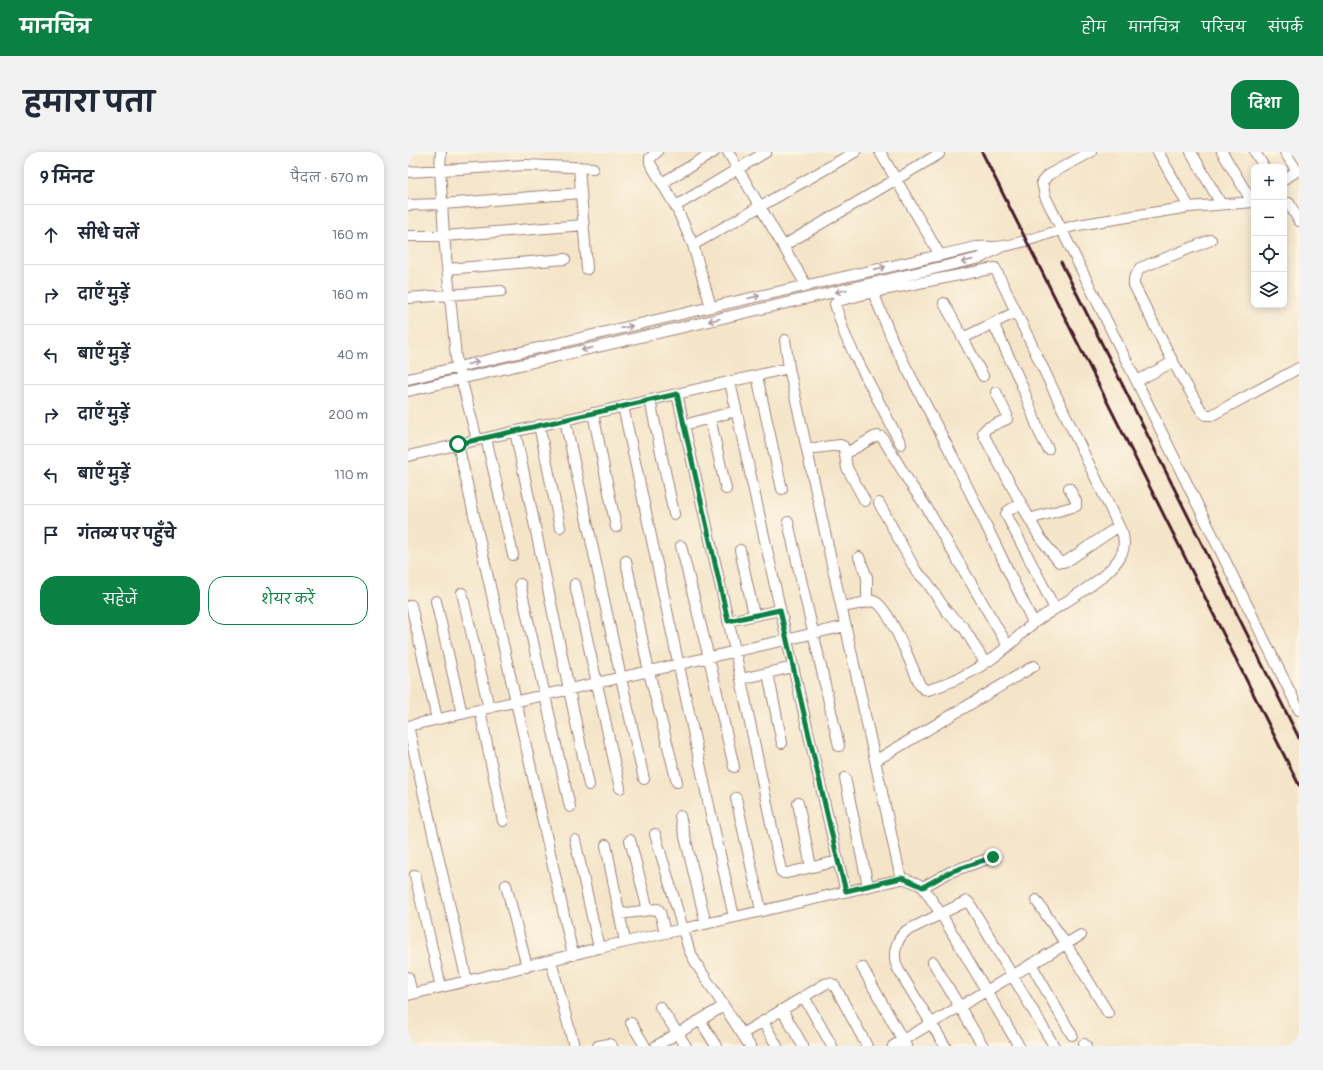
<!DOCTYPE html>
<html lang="hi">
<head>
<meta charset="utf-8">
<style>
  :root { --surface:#fff; --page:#f2f2f3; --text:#1f2937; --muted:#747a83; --line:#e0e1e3; --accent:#0b8043 }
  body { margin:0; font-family:Pangolin,"Playpen Sans Deva",sans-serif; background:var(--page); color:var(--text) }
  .controls { position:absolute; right:12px; top:12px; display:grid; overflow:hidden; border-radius:8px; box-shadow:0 2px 10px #0003 }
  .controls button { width:36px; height:36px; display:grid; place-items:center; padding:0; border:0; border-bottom:1px solid var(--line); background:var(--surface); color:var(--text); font:20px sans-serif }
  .stop { position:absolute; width:12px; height:12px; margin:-9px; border:3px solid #0b8043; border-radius:50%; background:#fff }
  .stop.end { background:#0b8043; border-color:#fff; box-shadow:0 1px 4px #0008 }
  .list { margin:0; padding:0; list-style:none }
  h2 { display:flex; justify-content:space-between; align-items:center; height:52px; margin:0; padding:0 16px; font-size:17px }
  h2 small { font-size:13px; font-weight:400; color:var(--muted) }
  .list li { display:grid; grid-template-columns:26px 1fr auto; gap:12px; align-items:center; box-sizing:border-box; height:60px; padding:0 16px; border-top:1px solid var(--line) }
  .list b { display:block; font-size:15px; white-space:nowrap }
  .list em { font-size:13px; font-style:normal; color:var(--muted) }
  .actions { display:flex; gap:8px; padding:12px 16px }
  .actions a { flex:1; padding:9px 0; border:1px solid var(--accent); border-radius:16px; text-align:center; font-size:14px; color:var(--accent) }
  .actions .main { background:var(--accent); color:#fff }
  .icon { flex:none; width:22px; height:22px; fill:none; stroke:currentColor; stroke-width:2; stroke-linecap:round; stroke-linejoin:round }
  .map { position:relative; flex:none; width:891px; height:894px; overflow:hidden; border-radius:16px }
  header { display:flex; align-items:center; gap:24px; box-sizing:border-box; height:56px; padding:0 20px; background:var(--accent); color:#fff }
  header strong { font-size:19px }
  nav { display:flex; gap:22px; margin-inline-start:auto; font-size:14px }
  .intro { display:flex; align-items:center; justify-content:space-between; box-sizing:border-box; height:96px; padding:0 24px }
  h1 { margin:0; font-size:28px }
  .button { padding:10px 18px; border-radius:16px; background:var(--accent); color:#fff; font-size:14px; font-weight:700 }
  main { display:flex; gap:24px; padding:0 24px }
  aside { flex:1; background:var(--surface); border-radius:16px; box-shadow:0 2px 10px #0003 }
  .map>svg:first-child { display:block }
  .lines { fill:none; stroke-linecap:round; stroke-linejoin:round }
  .minor-casing { stroke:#9f827a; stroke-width:12 }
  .minor { stroke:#fff; stroke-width:10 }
  .rail { stroke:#4a1f2b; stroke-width:3 }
  .oneway { stroke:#ae9aa0 }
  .route { stroke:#0b8043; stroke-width:5 }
</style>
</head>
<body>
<header>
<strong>मानचित्र</strong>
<nav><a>होम</a><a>मानचित्र</a><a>परिचय</a><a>संपर्क</a></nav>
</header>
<div class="intro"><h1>हमारा पता</h1><a class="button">दिशा</a></div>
<main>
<aside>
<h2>9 मिनट<small>पैदल · 670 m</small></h2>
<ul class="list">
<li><svg class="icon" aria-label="ahead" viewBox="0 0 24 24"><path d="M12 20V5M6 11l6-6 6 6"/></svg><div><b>सीधे चलें</b></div><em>160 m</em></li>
<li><svg class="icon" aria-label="right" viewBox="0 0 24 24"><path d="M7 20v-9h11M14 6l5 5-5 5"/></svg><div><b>दाएँ मुड़ें</b></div><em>160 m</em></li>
<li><svg class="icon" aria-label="left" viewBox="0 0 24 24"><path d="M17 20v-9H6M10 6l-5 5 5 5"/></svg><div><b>बाएँ मुड़ें</b></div><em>40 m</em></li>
<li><svg class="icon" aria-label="right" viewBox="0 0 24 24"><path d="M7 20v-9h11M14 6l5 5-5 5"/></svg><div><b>दाएँ मुड़ें</b></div><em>200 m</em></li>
<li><svg class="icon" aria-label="left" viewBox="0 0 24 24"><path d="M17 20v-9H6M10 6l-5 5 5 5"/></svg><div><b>बाएँ मुड़ें</b></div><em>110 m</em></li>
<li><svg class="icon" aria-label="arrive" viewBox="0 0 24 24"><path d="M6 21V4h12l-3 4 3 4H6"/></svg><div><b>गंतव्य पर पहुँचे</b></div></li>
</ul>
<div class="actions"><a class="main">सहेजें</a><a>शेयर करें</a></div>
</aside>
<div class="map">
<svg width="891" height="894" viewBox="0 0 891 894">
  <rect width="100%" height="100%" fill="#fcf5e5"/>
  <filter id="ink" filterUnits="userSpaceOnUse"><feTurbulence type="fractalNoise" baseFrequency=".025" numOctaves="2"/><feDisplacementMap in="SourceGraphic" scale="8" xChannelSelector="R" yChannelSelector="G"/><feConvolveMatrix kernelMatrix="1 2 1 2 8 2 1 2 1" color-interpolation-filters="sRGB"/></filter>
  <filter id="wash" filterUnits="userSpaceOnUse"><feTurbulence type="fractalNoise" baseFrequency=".012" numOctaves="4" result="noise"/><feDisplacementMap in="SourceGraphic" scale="16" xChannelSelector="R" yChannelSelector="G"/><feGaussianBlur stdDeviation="0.9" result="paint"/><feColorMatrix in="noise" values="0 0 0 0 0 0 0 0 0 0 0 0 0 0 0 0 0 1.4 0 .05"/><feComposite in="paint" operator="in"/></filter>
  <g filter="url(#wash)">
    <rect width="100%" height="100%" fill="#f4e5c9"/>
  </g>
  <g filter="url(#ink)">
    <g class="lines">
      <defs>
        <path id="minor" d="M33,0l-1,16 4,68 13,131 4,11 16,62
          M249,0l-7,6v5l26,44 17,38 18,62
          M320,0l78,133
          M472,0l60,103
          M683,0l-43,23 -6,7 3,14 254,514
          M750,0l31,55
          M783,0l30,52
          M814,0l29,48
          M847,0l9,15
          M877,0l12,19
          M171,15l8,102
          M0,20l118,-7 67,3
          M876,27l15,-9
          M254,31l52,-31
          M881,51l10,18
          M0,53l34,-1 139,-11
          M268,54l90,-54
          M0,84h36l140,-11
          M285,93l162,-93
          M375,94l156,-92
          M39,117l118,-10
          M465,140l21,52 59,113 80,165
          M0,146l93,-7
          M536,151l19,35
          M585,171l28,60 19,51 8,15
          M377,188l4,28 112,511
          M765,210l-39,-77v-6l6,-11 71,-28
          M349,224l25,113
          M575,224l-20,-38 53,-26
          M0,227l303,-72 265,-60c9,-1 19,1 28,-1 25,-4 49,-15 74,-21l111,-18 65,-5
          M729,229l36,-19 29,50 4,3h6l87,-47
          M322,230l57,258 51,221 8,30
          M0,239l572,-133 21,-11
          M588,240l11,23v4l-20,9 -4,4 1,4 55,100 20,26h4l4,-1 52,-35
          M269,242l57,252 47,225 3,2h3l51,-12
          M242,248l24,114
          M215,254l87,404 24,107
          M185,261l23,114
          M302,266l16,71
          M157,268l56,258 23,101
          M131,273l21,102
          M276,273l52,-14
          M107,279l74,354
          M78,286l27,117
          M50,292l115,511
          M399,297l33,-4 3,1 1,3 3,19 18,33
          M437,302l29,-17 4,-1 4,1 29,48 16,23 81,138
          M0,304l381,-88
          M471,351l37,68 11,11 20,30 17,16 21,35
          M613,351l-13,8 -2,3 49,95
          M621,367l47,-13v-5l-7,-13
          M380,370l51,224
          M273,394l28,112 25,109
          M332,398l14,65
          M451,405l8,20v25
          M218,409l23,111 28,110
          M112,432l50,223
          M167,432l45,204
          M54,441l27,115
          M28,449l26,113
          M3,453l26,114
          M434,455l31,-6c15,2 40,68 47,84l4,4 4,1c29,-9 57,-24 80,-44 9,-7 17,-17 27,-24 24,-18 75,-42 87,-69 3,-6 2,-12 1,-18l-128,-267 -122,24 -35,9 -3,3 10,31 9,19 47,90
          M320,469l52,-11
          M360,521l14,70
          M333,527l52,-12
          M72,558l23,111
          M0,574l438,-100
          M0,574l59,255
          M467,609l159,-95
          M437,626l23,108
          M328,646l25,112
          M390,651l13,64
          M272,664l26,108
          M247,682l28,95 218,-50h4l13,5 5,3 18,27 78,132
          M167,688l24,108
          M222,688l18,70
          M198,693l19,97
          M7,723l26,112
          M98,733l21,82
          M515,735l27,-15 43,-15
          M628,748l30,44 42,69
          M211,762l39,-5 2,3 5,21
          M143,809l23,85
          M525,810l50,84
          M623,812l41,71
          M454,815l44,79
          M0,825l4,17
          M0,843l59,-14 132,-33 84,-19 6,21 8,15 53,81
          M396,845l28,49
          M252,855l26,39
          M374,858l21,36
          M292,868l16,26
          M355,870l14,24
          M223,871l14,23
          M334,882l83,-50c6,-2 9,0 12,6l30,56
          M676,892l2,2
          M190,894l11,-2 3,2
          M248,894l68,-40
          M485,894l188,-111
          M537,894l-47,-77c-6,-12 -3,-29 8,-38l61,-30 3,3 84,142"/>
      </defs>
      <use href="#minor" class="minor-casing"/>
      <use href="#minor" class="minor"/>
      <path class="rail" d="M574,0l317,633
        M653,110l238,476"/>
    </g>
    <defs><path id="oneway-shaft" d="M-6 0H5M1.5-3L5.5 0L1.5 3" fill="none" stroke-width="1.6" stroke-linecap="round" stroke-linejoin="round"/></defs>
    <g class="oneway">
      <use href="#oneway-shaft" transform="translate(559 109) rotate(167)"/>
      <use href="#oneway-shaft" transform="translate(472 116) rotate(-13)"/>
      <use href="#oneway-shaft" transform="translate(433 139) rotate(167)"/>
      <use href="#oneway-shaft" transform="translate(346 145) rotate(-13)"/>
      <use href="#oneway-shaft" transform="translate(306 168) rotate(167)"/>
      <use href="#oneway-shaft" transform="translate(219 175) rotate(-13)"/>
      <use href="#oneway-shaft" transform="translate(179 197) rotate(167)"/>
      <use href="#oneway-shaft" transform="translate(65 211) rotate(-13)"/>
    </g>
  </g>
  <g class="lines" filter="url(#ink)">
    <path class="route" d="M50,292l219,-50 51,227 52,-11 58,251 8,30 55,-13 4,1 18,8 27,-15 43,-15"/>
  </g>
</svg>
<div class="controls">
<button>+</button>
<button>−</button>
<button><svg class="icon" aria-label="locate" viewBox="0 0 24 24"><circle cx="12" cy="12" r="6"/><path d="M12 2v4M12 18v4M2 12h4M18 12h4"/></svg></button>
<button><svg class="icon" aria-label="layers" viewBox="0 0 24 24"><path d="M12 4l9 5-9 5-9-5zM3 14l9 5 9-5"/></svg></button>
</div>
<div class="stop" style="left:50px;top:292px"></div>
<div class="stop end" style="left:585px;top:705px"></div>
</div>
</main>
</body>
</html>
